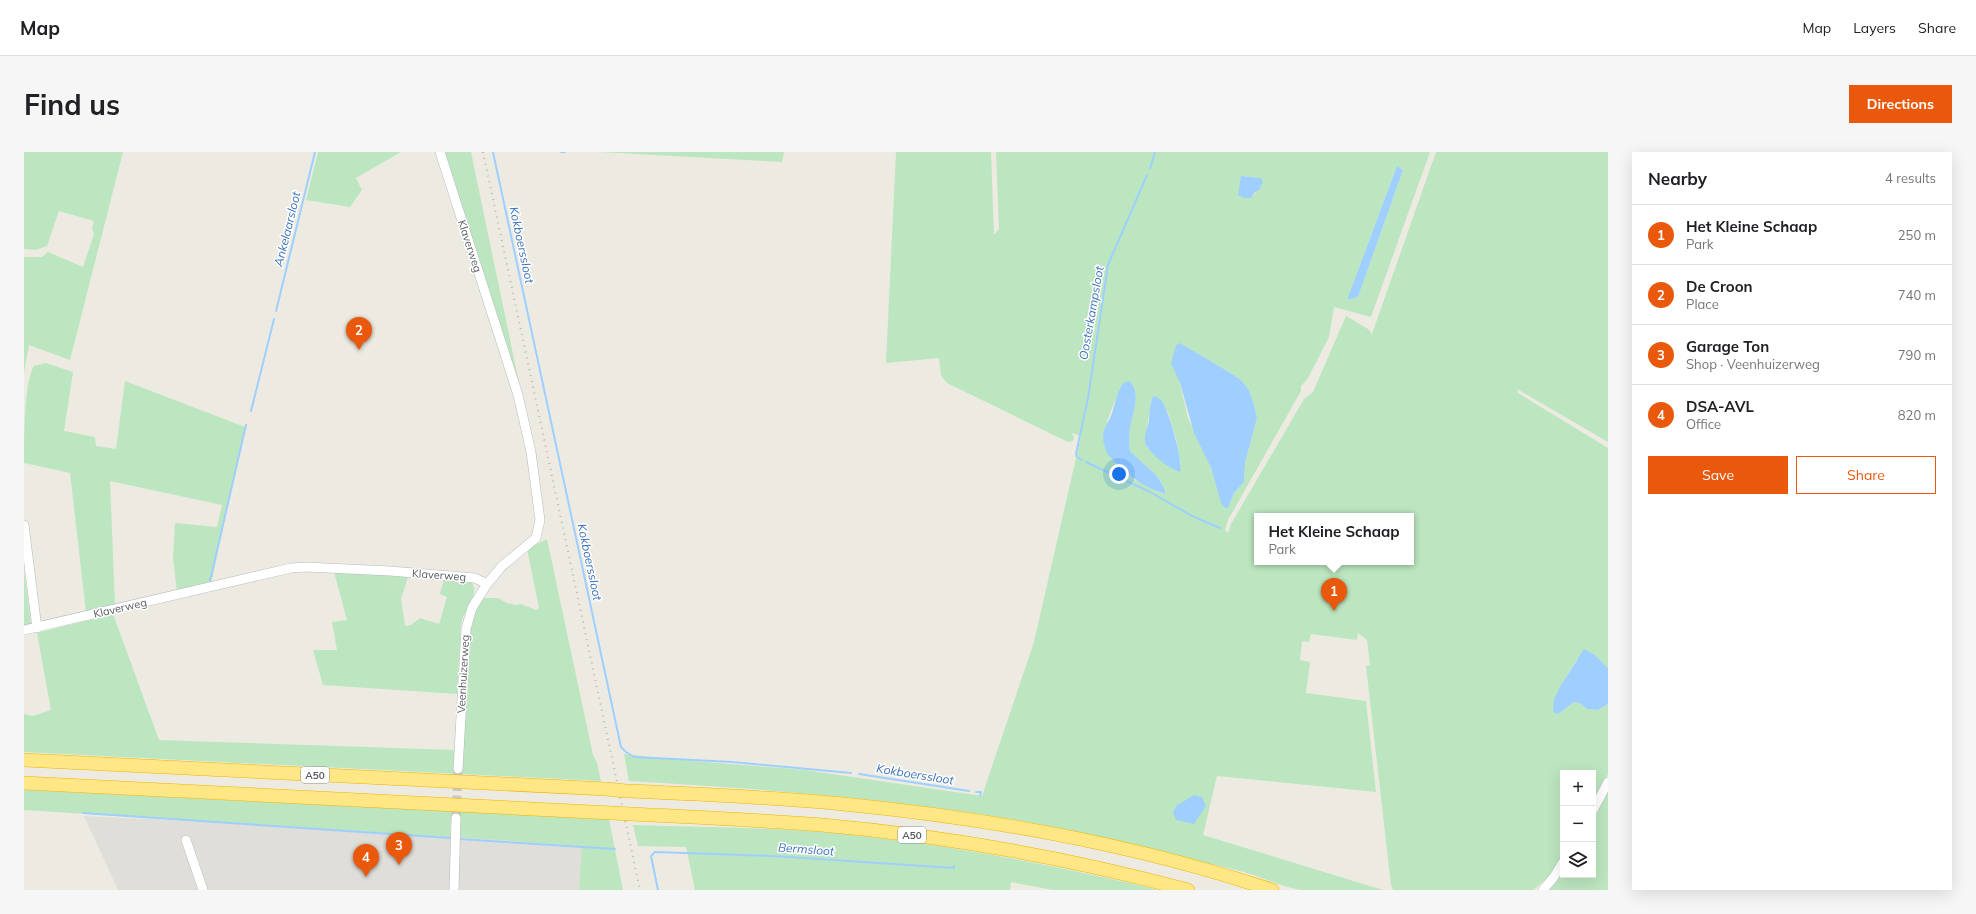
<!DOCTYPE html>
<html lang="en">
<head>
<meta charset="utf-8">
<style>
  :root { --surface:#fff; --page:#f6f6f6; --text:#202124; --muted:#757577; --line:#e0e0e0; --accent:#ea580c }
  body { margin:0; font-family:Mulish,sans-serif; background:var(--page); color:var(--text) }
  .controls { position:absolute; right:12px; bottom:12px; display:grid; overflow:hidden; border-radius:0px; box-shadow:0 4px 16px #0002 }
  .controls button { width:36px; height:36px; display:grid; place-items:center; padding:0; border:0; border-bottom:1px solid var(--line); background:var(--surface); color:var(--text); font:20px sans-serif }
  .you { position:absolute; left:1095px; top:322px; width:14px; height:14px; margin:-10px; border:3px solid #fff; border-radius:50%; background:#1a73e8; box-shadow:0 0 0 6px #1a73e833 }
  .badge { display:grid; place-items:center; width:26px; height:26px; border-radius:50%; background:var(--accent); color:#fff; font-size:13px; font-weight:700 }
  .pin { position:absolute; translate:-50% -33px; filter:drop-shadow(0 1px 2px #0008) }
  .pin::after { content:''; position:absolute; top:21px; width:14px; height:12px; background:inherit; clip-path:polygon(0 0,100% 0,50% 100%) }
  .popup { position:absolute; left:1230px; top:361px; width:160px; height:52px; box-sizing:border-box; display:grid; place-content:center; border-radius:0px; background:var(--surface); filter:drop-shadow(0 1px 3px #0005); font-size:13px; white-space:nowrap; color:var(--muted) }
  .popup b { font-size:15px; color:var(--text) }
  .popup::after { content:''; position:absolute; left:50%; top:100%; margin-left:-8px; border:8px solid transparent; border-top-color:var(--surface) }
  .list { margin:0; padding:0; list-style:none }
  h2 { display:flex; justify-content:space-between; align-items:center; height:52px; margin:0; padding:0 16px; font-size:17px }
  h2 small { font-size:13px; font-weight:400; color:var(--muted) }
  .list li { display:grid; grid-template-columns:26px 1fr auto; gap:12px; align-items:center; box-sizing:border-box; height:60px; padding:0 16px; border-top:1px solid var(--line) }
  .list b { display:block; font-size:15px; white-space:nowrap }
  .list p { margin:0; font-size:13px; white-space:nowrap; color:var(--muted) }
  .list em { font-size:13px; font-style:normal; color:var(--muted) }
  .actions { display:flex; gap:8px; padding:12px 16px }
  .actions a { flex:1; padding:9px 0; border:1px solid var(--accent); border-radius:0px; text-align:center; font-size:14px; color:var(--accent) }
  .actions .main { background:var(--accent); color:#fff }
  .icon { flex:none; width:22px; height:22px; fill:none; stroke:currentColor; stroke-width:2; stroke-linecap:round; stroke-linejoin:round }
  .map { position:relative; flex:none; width:1584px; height:738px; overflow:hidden; border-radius:0px }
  header { display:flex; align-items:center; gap:24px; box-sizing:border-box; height:56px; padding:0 20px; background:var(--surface); border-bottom:1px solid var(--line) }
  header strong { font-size:19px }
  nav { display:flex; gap:22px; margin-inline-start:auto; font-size:14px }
  .intro { display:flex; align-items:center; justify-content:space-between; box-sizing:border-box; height:96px; padding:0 24px }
  h1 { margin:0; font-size:28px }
  .button { padding:10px 18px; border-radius:0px; background:var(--accent); color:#fff; font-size:14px; font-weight:700 }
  main { display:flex; gap:24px; padding:0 24px }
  aside { flex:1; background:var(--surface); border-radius:0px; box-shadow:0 4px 16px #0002 }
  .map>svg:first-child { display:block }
  .industrial { fill:#e0ded9 }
  .green { fill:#bce6bf; fill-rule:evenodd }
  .water { fill:#9fcfff }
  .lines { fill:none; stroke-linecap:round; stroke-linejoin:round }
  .stream { stroke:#9fcfff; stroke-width:2 }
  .minor-tunnel { stroke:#c8c8c1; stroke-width:9; stroke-dasharray:9 4.5; stroke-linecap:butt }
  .minor-casing { stroke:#b7b9be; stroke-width:10 }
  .highway-casing { stroke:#eeb200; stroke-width:14 }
  .minor { stroke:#fff; stroke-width:9 }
  .highway { stroke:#ffe786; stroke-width:13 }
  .rail { stroke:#b4b5b5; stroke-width:2; stroke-dasharray:1 5; stroke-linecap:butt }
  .highway-bridge-casing { stroke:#eeb200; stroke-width:14; stroke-linecap:butt }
  .highway-bridge { stroke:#ffe786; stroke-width:13 }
  .labels { text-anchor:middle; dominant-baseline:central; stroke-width:3; stroke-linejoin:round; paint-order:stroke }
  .shield { fill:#fff; stroke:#8c8e91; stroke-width:1 }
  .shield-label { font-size:10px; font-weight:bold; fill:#5a5d62 }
  .street-label { font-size:11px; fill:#5a5d62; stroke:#fff }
  .water-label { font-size:12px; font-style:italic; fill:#3d73bc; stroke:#fff }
</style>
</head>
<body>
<header>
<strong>Map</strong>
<nav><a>Map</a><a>Layers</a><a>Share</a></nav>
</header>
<div class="intro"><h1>Find us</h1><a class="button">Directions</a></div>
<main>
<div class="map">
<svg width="1584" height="738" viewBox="0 0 1584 738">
  <rect width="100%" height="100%" fill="#edebe1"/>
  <path class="industrial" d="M60,664l527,25 10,49h-503z"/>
  <path class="green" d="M0,0h99l-53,208 -41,-15 -5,28v-116h18l6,-5 35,15 11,-33 -2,-5 2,-8 -35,-10 -12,35 -11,4 -12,-1z
    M294,0h83l-45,26 6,12 -12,17 -44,-7z
    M419,0h28l51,245z
    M576,0h184l-2,10z
    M872,0h95l3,83 5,-6 -3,-77h434l-59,165 -37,-10 -5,30 -21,41 -7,8v5l-73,129 -3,10 3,3 3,-9 73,-125 9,-7 33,-76 22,13 4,5 64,-182h172v290l-91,-53 1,4 90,55v220l-13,-13 -18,4 -16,26 -3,29 16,-12 7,2 6,5 11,1 10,-6v70l-15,26v-27h-30v81l-11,20 -19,16h-140l-2,-5 -25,-219 4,-1 -3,-25 -9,-7 -1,7 -46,-6 -2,8 -7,-1 -2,19 10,2 -4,31 60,8 10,91 -159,-16 -14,59 180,55c-27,0 -55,0 -81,0 -18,-2 -47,-16 -66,-20 -75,-18 -149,-38 -225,-51 -126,-22 -254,-30 -382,-38l-5,-27 56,6 125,10 177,26 52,-154 47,-206 -10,-3 3,4 -1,4 -5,1 -121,-59 -6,-7 -2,-18 -53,5zM1373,14l6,4 -45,127 -11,3zM1218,24l19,2 2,4 -10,14zM1156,191l49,29 12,8 8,10 5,14 3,14 -12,45 -1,19 -10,11 -6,15 -7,-6 -10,-34 -23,-50 -10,-42zM1106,229c12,14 2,33 0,48 -1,7 -1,16 0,22l27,25 8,14 -2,4 -28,-14 -19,-16 -3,-6 -6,-37 13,-33zM1129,244l15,16 8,26 5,27 -17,-2 -17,-15v-20l4,-28zM1233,364h154v46h-154z
    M22,211l27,9 -9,59 31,6 1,9 20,3 9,-68 120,46 -34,157 -34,8 -4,-34 2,-35 42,4 5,-22 -112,-24 5,124 -29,7 -16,-139 -46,-10c0,-22 0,-82 10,-97z
    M523,387l46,216 4,8 4,18 -577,-29v-38l9,2 18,-6 -14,-77 76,-19 46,126 296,10 13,-123 14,-29h16l9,5 9,2 5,-1 15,6 3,-2 -12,-59z
    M0,418l7,55h-7z
    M310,420l74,5 -7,22 4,27 6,-1 9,-7 19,6 8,-27 -7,-3 4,-15 28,4c8,12 -8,27 -11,40l-4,71 -134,-9 -10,-35h24l-5,-28 15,-2z
    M1584,634v104h-63l18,-21v6h30v-61z
    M0,638l585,29 14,71h-44l3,-44 -125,-9 2,-19 -8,-1 -1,20 -426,-27z
    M609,673c62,2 125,2 188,7 113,10 226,31 337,58h-105l-42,-8 -1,8h-315l-9,-43 -48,-1z"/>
  <path class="water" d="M1373,14l6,4 -45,127 -11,3z
    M1217,24l20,2 2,4 -4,8 -4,2 -4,6h-7l-6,-3z
    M1156,191l49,29 12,8 8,10 5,14 3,14 -12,45 -1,19 -10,11 -6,15h-3l-4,-5 -10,-35 -17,-35 -14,-50 -9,-20 5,-18z
    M1106,229c12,14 2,33 0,48 -1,7 -1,16 0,22l27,25 8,14v4c-18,-6 -35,-16 -48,-30 -4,-3 -4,-6 -9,-9 -2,-5 -5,-12 -5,-18 0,-8 5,-14 8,-21 4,-11 5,-22 12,-33z
    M1129,244c4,1 8,3 10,7 6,9 21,60 17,69 -10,-3 -34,-20 -35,-31 -1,-7 3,-14 4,-21 0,-8 1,-17 4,-24z
    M1560,497l11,6 13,13v36l-10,6 -11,-1 -6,-5 -7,-2 -16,12 -5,-2 1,-13 7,-14z
    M1170,643l8,2 4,9 -12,18 -18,-4 -3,-7 3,-7z"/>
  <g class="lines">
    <path class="stream" d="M469,0l128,595 5,5 8,5 98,5 119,11
      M537,0h4
      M1126,17l5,-17
      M252,159l39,-159
      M227,259l23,-92
      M1058,308l-5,-3 -1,-3 12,-56 20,-133 39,-90
      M1062,310l64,30 42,24 28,12
      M186,429l36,-156
      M835,622l110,17
      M952,640h5l-1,4
      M59,661l367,25
      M435,687l156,10
      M634,738l-7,-34 4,-4 118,4 181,12v-2"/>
    <path class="minor-tunnel" d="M432,666l2,-49"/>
    <defs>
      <path id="minor" d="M416,0l78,243 13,57 9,68 -4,18 -34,28 -15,18 -15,24 -6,21 -8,140
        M0,373l13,103
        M0,478l267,-62 15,-1 84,4 85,7 12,6
        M1569,658l15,-28
        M162,688l17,50
        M430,738l2,-72
        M1519,738l11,-13 9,-15"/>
      <path id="highway" d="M0,608l582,29
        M0,631l588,30
        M602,639c72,3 145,6 217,13 144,14 291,40 429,86
        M607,662c64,3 127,6 191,11 124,11 246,33 366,65"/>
    </defs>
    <use href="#minor" class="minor-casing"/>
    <use href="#highway" class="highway-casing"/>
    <use href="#minor" class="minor"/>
    <use href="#highway" class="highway"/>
    <path class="rail" d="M459,0l157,738"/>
    <defs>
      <path id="highway-bridge" d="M582,637l20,2
        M588,661l19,1"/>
    </defs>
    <use href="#highway-bridge" class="highway-bridge-casing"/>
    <use href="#highway-bridge" class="highway-bridge"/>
  </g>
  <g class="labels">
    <g class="shield">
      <rect x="277" y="615" width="28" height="16" rx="3"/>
      <rect x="874" y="675" width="28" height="16" rx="3"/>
    </g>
    <g class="shield-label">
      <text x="291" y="623">A50</text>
      <text x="888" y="683">A50</text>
    </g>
    <g class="street-label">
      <text transform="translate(446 94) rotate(72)">Klaverweg</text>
      <text transform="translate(415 423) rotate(4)">Klaverweg</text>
      <text transform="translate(96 456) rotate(-13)">Klaverweg</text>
      <text transform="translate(439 522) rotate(-87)">Veenhuizerweg</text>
    </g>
    <g class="water-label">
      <text transform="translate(263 77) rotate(-76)">Ankelaarsloot</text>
      <text transform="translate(498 93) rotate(78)">Kokboerssloot</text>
      <text transform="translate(1067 161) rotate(-80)">Oosterkampsloot</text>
      <text transform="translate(566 410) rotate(78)">Kokboerssloot</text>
      <text transform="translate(891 622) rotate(9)">Kokboerssloot</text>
      <text transform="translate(782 697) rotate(4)">Bermsloot</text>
    </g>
  </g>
</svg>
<div class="controls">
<button>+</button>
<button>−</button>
<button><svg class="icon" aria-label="layers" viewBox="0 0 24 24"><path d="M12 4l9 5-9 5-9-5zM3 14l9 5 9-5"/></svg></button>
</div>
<div class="you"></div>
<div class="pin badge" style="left:1310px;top:459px">1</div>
<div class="popup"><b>Het Kleine Schaap</b>Park</div>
<div class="pin badge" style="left:335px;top:198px">2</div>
<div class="pin badge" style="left:375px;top:713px">3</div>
<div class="pin badge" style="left:342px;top:725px">4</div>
</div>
<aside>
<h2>Nearby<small>4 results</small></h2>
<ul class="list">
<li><span class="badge">1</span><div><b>Het Kleine Schaap</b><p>Park</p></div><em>250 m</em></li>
<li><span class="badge">2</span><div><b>De Croon</b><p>Place</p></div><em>740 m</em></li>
<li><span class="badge">3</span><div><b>Garage Ton</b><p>Shop · Veenhuizerweg</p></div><em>790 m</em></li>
<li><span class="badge">4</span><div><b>DSA-AVL</b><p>Office</p></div><em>820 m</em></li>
</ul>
<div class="actions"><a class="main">Save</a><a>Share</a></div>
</aside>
</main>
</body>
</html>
